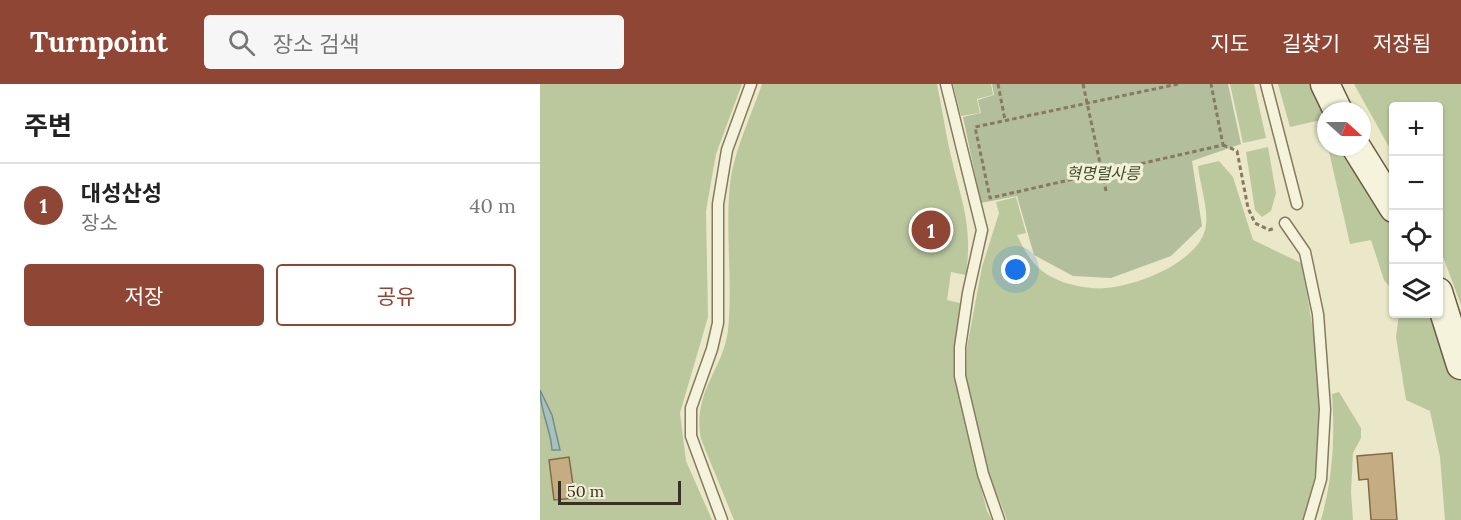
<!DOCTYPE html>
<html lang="ko">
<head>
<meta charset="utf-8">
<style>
  :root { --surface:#fff; --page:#f6f6f6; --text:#222; --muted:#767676; --line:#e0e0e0; --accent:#8f4635 }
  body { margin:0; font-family:Lora,"Noto Sans KR",serif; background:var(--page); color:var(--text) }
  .controls { position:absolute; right:18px; top:18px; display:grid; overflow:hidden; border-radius:6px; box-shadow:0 2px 4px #0004 }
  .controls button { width:54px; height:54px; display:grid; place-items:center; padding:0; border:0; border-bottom:2px solid var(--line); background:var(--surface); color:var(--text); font:30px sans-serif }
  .compass { position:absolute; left:777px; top:18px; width:54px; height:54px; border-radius:50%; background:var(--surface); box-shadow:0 2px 4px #0004; rotate:111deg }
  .scale { position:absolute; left:18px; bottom:15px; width:123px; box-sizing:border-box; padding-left:6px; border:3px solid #383122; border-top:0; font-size:16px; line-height:21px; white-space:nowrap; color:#383122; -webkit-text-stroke:4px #f3f0d8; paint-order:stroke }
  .you { position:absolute; left:476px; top:186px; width:21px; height:21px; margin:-15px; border:4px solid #fff; border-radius:50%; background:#1a73e8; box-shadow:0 0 0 9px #1a73e833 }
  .badge { display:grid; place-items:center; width:39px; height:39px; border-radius:50%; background:var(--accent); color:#fff; font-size:20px; font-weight:700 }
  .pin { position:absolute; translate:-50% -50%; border:3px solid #fff; box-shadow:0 2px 6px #0006 }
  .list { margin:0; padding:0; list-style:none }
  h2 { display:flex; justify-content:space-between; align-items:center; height:78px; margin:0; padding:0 24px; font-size:26px }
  h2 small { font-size:20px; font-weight:400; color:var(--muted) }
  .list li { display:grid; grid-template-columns:39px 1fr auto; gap:18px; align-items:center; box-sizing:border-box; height:84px; padding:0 24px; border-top:2px solid var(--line) }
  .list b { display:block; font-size:22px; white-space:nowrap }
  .list p { margin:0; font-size:20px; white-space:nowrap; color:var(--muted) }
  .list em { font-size:20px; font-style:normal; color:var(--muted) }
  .actions { display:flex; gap:12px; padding:18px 24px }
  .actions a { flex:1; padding:14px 0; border:2px solid var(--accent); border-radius:6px; text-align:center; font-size:21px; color:var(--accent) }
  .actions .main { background:var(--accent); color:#fff }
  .icon { flex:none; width:33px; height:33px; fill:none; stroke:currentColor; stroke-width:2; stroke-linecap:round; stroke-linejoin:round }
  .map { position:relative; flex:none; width:921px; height:436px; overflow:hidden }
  header { display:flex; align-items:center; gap:36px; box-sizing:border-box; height:84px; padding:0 30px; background:var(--accent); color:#fff }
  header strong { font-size:28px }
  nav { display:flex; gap:33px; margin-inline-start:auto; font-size:21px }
  .search { width:420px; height:54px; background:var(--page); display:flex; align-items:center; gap:15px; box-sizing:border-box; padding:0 21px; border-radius:6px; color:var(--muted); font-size:22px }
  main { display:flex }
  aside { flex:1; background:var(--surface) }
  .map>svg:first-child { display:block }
  .green { fill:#bbc89e }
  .cemetery { fill:#b3be9c }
  .water { fill:#aac0bd; stroke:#718e8c; stroke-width:1.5 }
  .building { fill:#c5ac83; stroke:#836b48; stroke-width:1.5 }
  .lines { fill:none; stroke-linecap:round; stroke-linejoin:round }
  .lane-casing { stroke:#867b60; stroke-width:13 }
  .secondary-casing { stroke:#685c43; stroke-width:31 }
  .path { stroke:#867b60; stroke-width:3; stroke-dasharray:4.5 3; stroke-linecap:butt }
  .lane { stroke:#f6f3dc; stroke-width:10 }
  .secondary { stroke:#f6f3dc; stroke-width:28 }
  .labels { text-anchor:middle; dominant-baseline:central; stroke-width:6; stroke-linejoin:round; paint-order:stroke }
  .park-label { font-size:16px; font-style:italic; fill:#40522a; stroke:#f3f0d8 }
</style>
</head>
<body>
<header>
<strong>Turnpoint</strong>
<div class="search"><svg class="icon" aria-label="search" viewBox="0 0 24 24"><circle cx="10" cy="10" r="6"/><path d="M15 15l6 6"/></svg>장소 검색</div>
<nav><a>지도</a><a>길찾기</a><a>저장됨</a></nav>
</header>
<main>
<aside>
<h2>주변<small></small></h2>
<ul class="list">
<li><span class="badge">1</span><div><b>대성산성</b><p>장소</p></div><em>40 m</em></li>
</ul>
<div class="actions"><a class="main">저장</a><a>공유</a></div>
</aside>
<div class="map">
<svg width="921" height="436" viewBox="0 0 921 436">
  <rect width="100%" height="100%" fill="#ebe7c9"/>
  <path class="green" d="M0,0h202l-26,70 -10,57 2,106 -28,96 6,48 26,59h-172z
    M222,0h175c5,23 8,46 13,68 11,49 23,71 16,123l-15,-3 -4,28 13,3 -4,49 1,29 20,91 10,39 5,9h-258l-33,-81c-9,-48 22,-68 27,-109 5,-48 -3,-97 2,-146 4,-33 21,-68 32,-100z
    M413,0h38l2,11 -16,4 3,14 -19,3z
    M690,0h24l12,54 -23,5z
    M738,0h42l6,27v29l-5,-20 -31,7z
    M814,0h107v221l-22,-59 -1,-140h-44l-1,48z
    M728,63l8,46 -5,18 -9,6 -7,-7 -9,-58z
    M788,63h24l41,72v72l-9,-11 -13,-40 -21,4z
    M679,77l14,16 20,63 48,23c16,77 31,183 2,257h-296l-18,-46 -23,-98 1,-29 15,-80 17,-54 -3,-11 20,-5 10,36 -9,2c9,19 18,35 39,44 9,5 25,8 36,9 32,4 110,-24 114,-63 2,-18 -6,-41 -8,-59z
    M859,230h39l23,68v138h-16l-5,-63 -10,-46 -24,-11 -10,-63z
    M799,308l22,36v10l-8,15 -2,39 2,28h-32c12,-42 14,-82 11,-126z"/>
  <path class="cemetery" d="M452,0h236l13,60 -49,17 10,65 -31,30 -60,22 -38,-2 -39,-21 -17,-59 -36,7 -18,-86 18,-4 -3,-13 16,-5z"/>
  <path class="water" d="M0,306l12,25 8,35h-8c-1,-21 -12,-38 -12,-60z"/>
  <path class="building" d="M852,369l5,67h-26l-3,-41 -9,1 -2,-24z
    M29,373l6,41 -21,2 -5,-40z"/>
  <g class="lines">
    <defs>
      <path id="lane" d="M406,0l36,146 -14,63 -8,54v29l23,98 16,46
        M726,0l31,120
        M745,139l20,29 13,62 7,95 -4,70 -12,41
        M182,436l-31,-84v-28l21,-59 6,-26v-119l9,-54 24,-66"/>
      <path id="secondary" d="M785,0l13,27
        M816,63l38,61
        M898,208l23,73"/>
    </defs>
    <use href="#lane" class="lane-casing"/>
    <use href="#secondary" class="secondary-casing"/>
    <path class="path" d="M458,0l7,36
      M543,0l23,107
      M638,0l-203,43 15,71 233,-53 -12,-61
      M683,61l14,6 11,57 7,15 14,7 6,-2"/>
    <use href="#lane" class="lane"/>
    <use href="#secondary" class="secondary"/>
  </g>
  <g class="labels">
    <g class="park-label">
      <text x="563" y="89">혁명렬사릉</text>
    </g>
  </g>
</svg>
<div class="controls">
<button>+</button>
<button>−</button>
<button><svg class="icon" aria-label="locate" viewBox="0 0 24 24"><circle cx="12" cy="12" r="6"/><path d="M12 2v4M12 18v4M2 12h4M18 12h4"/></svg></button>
<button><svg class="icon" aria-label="layers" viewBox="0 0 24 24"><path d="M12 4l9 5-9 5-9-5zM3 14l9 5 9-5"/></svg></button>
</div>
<svg class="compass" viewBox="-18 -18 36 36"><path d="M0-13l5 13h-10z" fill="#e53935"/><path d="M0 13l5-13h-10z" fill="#767676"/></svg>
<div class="scale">50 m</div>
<div class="you"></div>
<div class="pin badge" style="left:391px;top:146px">1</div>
</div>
</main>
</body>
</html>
